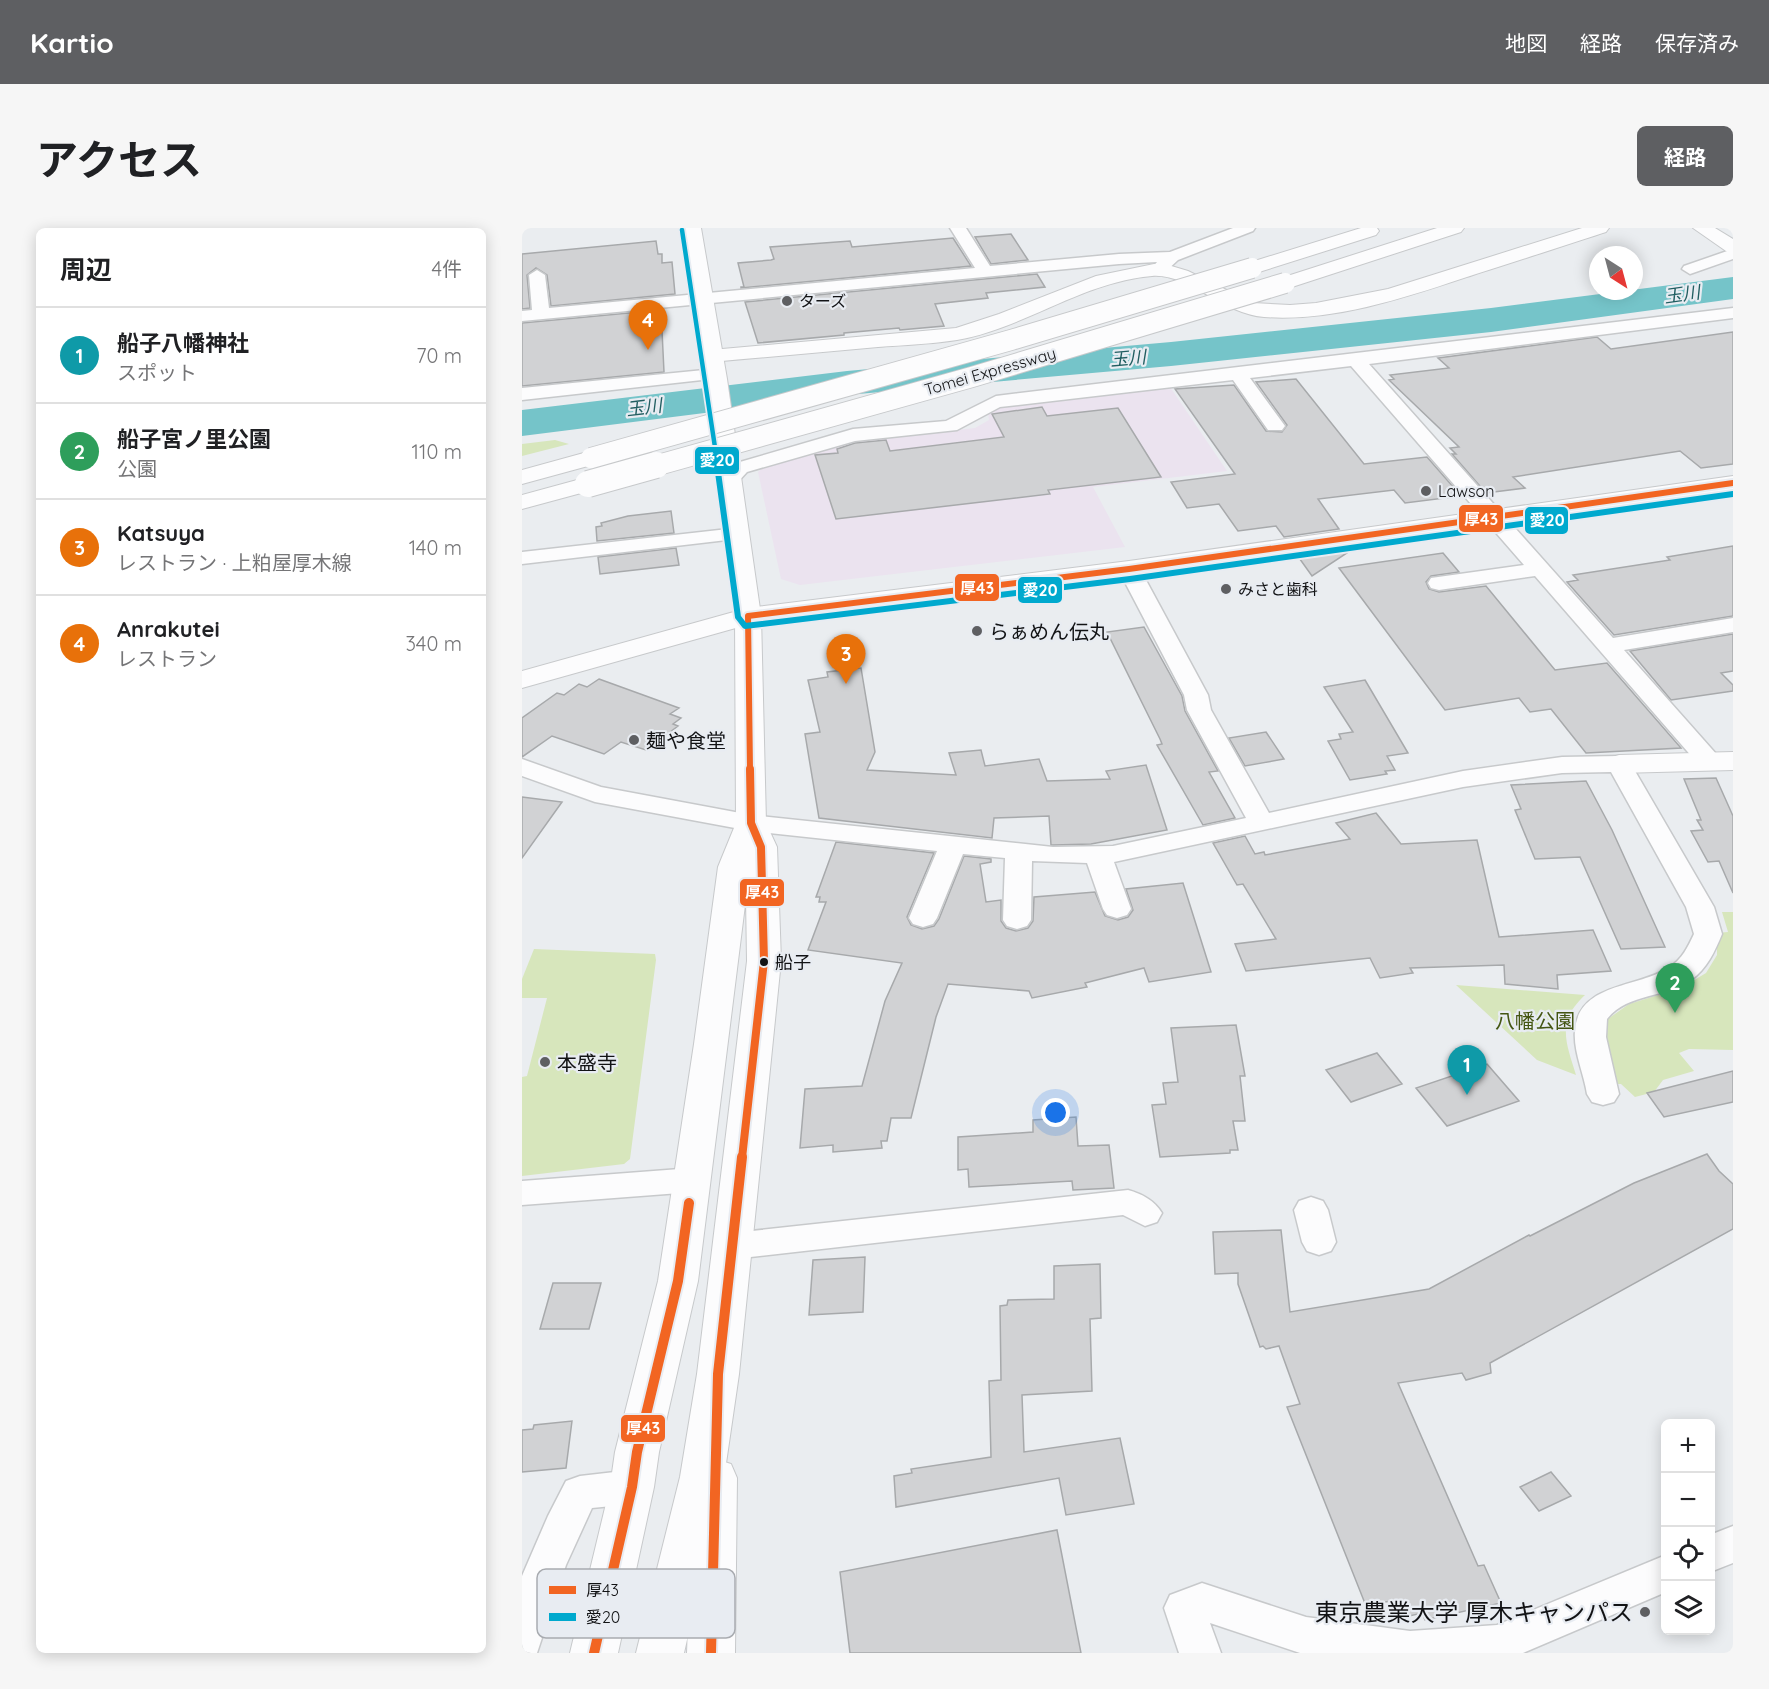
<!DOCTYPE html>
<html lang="ja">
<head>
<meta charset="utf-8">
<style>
  :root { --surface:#fff; --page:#f6f6f6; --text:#202124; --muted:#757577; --line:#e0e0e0; --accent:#5e5f62 }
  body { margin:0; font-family:Quicksand,"Noto Sans JP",sans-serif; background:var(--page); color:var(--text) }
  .controls { position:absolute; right:18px; bottom:18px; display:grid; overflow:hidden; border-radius:9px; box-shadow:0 3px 15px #0003 }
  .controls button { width:54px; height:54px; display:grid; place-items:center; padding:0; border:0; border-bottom:2px solid var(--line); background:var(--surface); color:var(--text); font:30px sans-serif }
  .compass { position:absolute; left:1067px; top:18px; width:54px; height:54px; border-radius:50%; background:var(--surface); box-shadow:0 3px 15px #0003; rotate:144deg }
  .you { position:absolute; left:534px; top:885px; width:21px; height:21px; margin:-15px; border:4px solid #fff; border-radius:50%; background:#1a73e8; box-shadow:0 0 0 9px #1a73e833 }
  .badge { display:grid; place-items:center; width:39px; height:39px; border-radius:50%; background:var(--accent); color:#fff; font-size:20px; font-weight:700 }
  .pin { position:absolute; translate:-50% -50px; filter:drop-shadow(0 2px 3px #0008) }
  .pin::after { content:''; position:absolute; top:32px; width:21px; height:18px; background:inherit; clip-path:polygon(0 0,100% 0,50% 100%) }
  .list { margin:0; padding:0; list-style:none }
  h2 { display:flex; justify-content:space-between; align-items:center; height:78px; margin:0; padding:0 24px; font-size:26px }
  h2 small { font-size:20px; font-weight:400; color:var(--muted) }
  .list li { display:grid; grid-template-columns:39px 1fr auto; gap:18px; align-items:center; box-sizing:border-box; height:96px; padding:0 24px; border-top:2px solid var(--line) }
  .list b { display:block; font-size:22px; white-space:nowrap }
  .list p { margin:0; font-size:20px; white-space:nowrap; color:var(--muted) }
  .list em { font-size:20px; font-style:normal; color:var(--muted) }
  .icon { flex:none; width:33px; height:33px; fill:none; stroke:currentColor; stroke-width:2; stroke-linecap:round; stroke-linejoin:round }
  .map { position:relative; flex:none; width:1211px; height:1425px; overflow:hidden; border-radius:9px }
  header { display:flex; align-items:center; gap:36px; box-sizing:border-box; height:84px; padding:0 30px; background:var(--accent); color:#fff }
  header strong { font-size:28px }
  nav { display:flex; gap:33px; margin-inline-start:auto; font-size:21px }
  .intro { display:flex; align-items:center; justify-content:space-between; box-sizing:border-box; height:144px; padding:0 36px }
  h1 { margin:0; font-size:42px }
  .button { padding:15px 27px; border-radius:9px; background:var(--accent); color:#fff; font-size:21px; font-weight:700 }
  main { display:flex; gap:36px; padding:0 36px }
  aside { flex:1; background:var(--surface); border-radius:9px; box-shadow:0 3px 15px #0003 }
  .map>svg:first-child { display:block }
  .commercial { fill:#ebe3ef }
  .green { fill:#d7e6bc }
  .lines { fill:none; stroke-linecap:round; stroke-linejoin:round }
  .river { fill:#75c4c9; fill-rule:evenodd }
  .building { fill:#d1d2d4; stroke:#a7a9ab; stroke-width:1.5 }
  .minor-casing { stroke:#c7c9cb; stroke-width:3 }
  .tertiary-casing { stroke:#c7c9cb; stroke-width:2 }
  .secondary-casing { stroke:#c7c9cb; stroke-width:2 }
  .trunk-casing { stroke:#c7c9cb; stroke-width:2 }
  .motorway-casing { stroke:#c7c9cb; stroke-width:2 }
  .minor { fill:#fcfcfd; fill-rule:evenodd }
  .tertiary { fill:#fcfcfd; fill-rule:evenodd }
  .secondary { fill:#fcfcfd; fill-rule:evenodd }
  .trunk { fill:#fcfcfd; fill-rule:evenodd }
  .motorway { fill:#fcfcfd; fill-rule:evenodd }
  .motorway-bridge-far1-casing { stroke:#c7c9cb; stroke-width:22; stroke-linecap:butt }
  .motorway-bridge-casing { stroke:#c7c9cb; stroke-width:28; stroke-linecap:butt }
  .motorway-bridge-far1 { stroke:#fcfcfd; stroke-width:20 }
  .motorway-bridge { stroke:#fcfcfd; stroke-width:26 }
  .bus-1-far2-casing { stroke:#e8ecf2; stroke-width:10 }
  .bus-1-far1-casing { stroke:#e8ecf2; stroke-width:12 }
  .bus-1-casing { stroke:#e8ecf2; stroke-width:14 }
  .bus-2-far1-casing { stroke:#e8ecf2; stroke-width:8 }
  .bus-2-casing { stroke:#e8ecf2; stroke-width:10 }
  .bus-1-far2 { stroke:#f26522; stroke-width:6 }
  .bus-1-far1 { stroke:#f26522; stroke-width:8 }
  .bus-1 { stroke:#f26522; stroke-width:10 }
  .bus-2-far1 { stroke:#00a9ce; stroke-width:4.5 }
  .bus-2 { stroke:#00a9ce; stroke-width:6 }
  .poi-dot { fill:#5e5f62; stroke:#e8ecf2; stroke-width:2 }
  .bus-dot { fill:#121315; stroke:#e8ecf2; stroke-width:2 }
  .labels { text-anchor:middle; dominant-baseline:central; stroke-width:4.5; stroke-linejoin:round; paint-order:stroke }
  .far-poi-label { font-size:16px; fill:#121315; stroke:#e8ecf2; text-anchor:start }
  .far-street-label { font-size:16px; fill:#121315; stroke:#e8ecf2 }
  .far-water-label { font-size:18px; font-style:italic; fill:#215e61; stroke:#e8ecf2 }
  .bus-label { font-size:18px; fill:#121315; stroke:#e8ecf2; text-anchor:start }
  .poi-label { font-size:20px; fill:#121315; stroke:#e8ecf2; text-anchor:start }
  .park-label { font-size:20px; fill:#445613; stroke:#e8ecf2 }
  .near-poi-label { font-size:24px; fill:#121315; stroke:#e8ecf2; text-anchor:end }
  .key { fill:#e8ecf2; stroke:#a8abb0; stroke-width:1.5 }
  .key-label { font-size:16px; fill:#121315 }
  .line-badge { stroke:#e8ecf2; stroke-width:2 }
  .badge-label { font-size:16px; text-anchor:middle; font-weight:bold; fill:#fff }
</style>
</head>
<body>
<header>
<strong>Kartio</strong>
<nav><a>地図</a><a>経路</a><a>保存済み</a></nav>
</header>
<div class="intro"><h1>アクセス</h1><a class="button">経路</a></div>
<main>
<aside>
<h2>周辺<small>4件</small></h2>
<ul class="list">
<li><span class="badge" style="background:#0f9aa8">1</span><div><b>船子八幡神社</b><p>スポット</p></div><em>70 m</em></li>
<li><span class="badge" style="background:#2e9e5b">2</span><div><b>船子宮ノ里公園</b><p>公園</p></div><em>110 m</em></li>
<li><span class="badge" style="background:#e8710a">3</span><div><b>Katsuya</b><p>レストラン · 上粕屋厚木線</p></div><em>140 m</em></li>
<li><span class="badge" style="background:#e8710a">4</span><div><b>Anrakutei</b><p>レストラン</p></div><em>340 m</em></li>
</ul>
</aside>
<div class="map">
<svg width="1211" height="1425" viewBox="0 0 1211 1425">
  <rect width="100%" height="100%" fill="#eaedf0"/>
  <path class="commercial" d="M646,156l59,87 -134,16 32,60 -325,38 -19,-6 -23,-107 7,-6 86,-24 124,-14 14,-8 -1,-7 10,-7z"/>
  <path class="green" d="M33,212l14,4 -47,12v-12z
    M1200,684h11v138l-44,-1 -10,4 15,18 -31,9 -9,12 -19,5 -14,-13h-10l-9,-52 3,-11 24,-17 52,-16 25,-15 11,-18v-22l11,-1z
    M12,721l121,5 1,6 -26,199 -6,5 -102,12v-99l5,-1 20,-78h-25v-19z
    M934,757l129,10c-29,27 -19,47 -9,80l-39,-15z"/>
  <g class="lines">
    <path class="river" d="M1211,49v22l-242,33 -320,34 -324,29 -325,41v-26l325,-39 324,-29 320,-34z"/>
  </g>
  <path class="building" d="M489,6l17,26 -37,4 -16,-27z
    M431,10l18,28 -230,22v-1h3l-6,-24 33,-3 3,-1 -4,-12 80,-6 2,6z
    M134,13l2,13h4v9l10,-1 3,32 -124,12 -4,-31 -11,-7 -9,7 3,33 -8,1v-55z
    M515,46l8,13 -59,6 2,5 -53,6 9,22 -44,4 -1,-2 -55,5v2l-86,8 -13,-41z
    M139,82l3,62 -142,14v-63z
    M1211,104v132l-32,4 -21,-17 -167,26 12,11 -39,5 -34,-39h4l-6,-6 9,-1 -70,-67 5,-1 -4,-4 59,-7 -11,-10 159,-21 14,12z
    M774,151l68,85 63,-7 34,39 -56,7 -11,-13 -76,9 21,30 -55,8 -8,-11 -38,5 -19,-27 -32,4 -16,-26 64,-8 -60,-85 59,-4 32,46 16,1 5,-7 -31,-43z
    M520,179l5,9 71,-8 43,69 -113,13 2,4 -214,25 -21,-64 23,-2 -1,-4 18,-6 31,-3 4,11 114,-14 -12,-23z
    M149,283l3,22 -77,8 -1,-14 6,-1 -1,-3 27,-7z
    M1211,318v70l-119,19 -47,-53 11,-2 -5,-5 97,-15 -3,-3z
    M830,319l1,2 -41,27 -15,-21z
    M154,320l3,17 -79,9 -2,-17z
    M921,325l16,19 -28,4 -5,6 3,7 10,3 47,-6 69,84 52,-7 74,85 -95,5 -35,-44 -21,3 -11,-14 -74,12 -106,-142z
    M622,399l38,69 3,15 33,60 -9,1 26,46 -32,7 -46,-80 5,-1 -2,-5 -53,-107z
    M1211,406v37l-12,2 12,12v6l-62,9 -41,-49z
    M339,440l14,84 -8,18 89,5 -7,-22 32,-3 4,16 54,-7 8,22 63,-2 -4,-8 40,-6 21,65 -76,14 -38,1h-2l-2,-29 -55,2 -2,20 -173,-20 -14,-84 15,-2 -12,-52 20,-3 -1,-5z
    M77,451l80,29 -9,6 11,4 -8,6 5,2 -32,24 -25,-8 -17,12 -52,-18 -30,21v-39l35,-25 7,2 15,-11 8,3z
    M843,452l43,73 -21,3 8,14 -10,1 2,3 -37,6 -22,-39 13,-2 -2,-5 14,-2 -29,-45z
    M744,504l18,27 -39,7 -16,-28z
    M1194,550l17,38v77l-14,-32 -11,1 -17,-31 12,-1 -6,-10h4l-17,-41z
    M1064,553l26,49 53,117 -44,2 -41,-92 -45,2 -20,-49 6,-1 -10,-24z
    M0,569l40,5 -40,56z
    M854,585l25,31 76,-4 22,97 94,-7 18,41 -54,4 1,14 -53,-5 -1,-19 -94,3 3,5 -33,5 -10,-20 -124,13 -11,-27 41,-5 -33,-55 -6,1 -24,-42 32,-7 10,18 9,-2 1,3 85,-16 -14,-16z
    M314,614l98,11 -27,64 4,8 11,4 12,-3 5,-7 25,-63 27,3v3l-11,2 6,38 15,-2v21l5,7 10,3 12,-3 5,-7 1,-24 61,-5 10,24 13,4 10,-3 5,-7 -7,-21 57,-6 28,89 -62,10 -5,-14 -59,15 2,4 -55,11 -3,-7 -81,-7 -12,33 -25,101h-20l-4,23h-6l1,7 -49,4v-7l-33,3 5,-59 57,-3 23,-85 17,-38 -94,-13 18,-48h-7l1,-5h-4z
    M714,797l9,51h-5l5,45h-12l5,29h-8v3l-70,4 -8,-52 14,-1 -3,-21 15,-1 -7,-54z
    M855,825l25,31 -51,18 -25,-32z
    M965,836l32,37 -72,25 -31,-38z
    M1211,843v31l-69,15 -17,-24z
    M554,889l2,29 31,-1 5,43 -41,2 -1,-9 -103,6 -1,-18 -10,1v-33l75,-5v-12z
    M1185,926l12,17 14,13v45l-243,134 1,10 -25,7 -4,-7 -64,10 80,183 6,-1 17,38 -76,17 -3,-7 -17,4 -3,-7 -8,2 -4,-11 -24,5 -79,-199 13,-3 -21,-58 -13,3 -3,-3 -3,1 -22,-63v-11l-23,1 -2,-42 68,-2 9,82 139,-23 100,-54 1,1 104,-53z
    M343,1029l-2,55 -54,3 4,-55z
    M578,1036l1,54 -11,1 2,72 -70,4 2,57 96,-14 14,66 -68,11 -7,-37 -163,29 -2,-31 18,-3 -1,-4 80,-12 -2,-76 12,-1 -1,-74 7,-1 1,-5 46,-1v-33z
    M31,1055h48l-12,46h-49z
    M50,1193l-6,47 -44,4v-42l11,-1 1,-4z
    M1029,1244l20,24 -32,15 -19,-24z
    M535,1302l24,123h-231l-10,-81z"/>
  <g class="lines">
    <defs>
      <path id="minor" d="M428,0h16l24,38 129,-12 51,-2 63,-24h22l-2,3 -75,29 -14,13 -6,2 -8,-5 7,-8 -38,2 -597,57v-10l10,-1 -3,-35 8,-5 8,5 4,33 426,-40z
        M1211,21v10l-43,15 -8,-5 2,-3z
        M1211,80v10l-364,46 244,274 120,-20v14l-109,18 94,106 4,5 -4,5 -9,3 -9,-3 -165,-190 -96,14 -8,-2 -3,-5 3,-5 93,-13 -173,-199 -101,12 35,48 -3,4h-14l-35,-50 -233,27 -43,23 -102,11 -108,31 -11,12h-14l-3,-4 14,-16 120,-35 93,-8 50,-25z
        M192,141l6,1 3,4 -3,4 -198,22v-12z
        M215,300l7,2 4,4 -4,4 -222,26v-12z
        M607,334l8,2 3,5 68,126 3,15 58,103 194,-42 99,-14 57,-1 9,3 86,148 8,27c-7,17 -15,35 -31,46 -24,18 -64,13 -84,39l-1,18 13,57 -5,8 -11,3 -11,-3 -5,-8c-3,-20 -14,-43 -12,-64 4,-48 65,-42 95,-63 12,-8 18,-20 24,-33l-8,-27 -75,-135 -49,1 -99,14 -349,75 17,47 -4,6 -10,3 -10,-3 -4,-6 -16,-46 -55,-2 -1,59 -4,6 -10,3 -10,-3 -4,-6 2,-62 -42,-4 -26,64 -4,6 -10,3 -10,-3 -4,-6 28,-67 -186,-20 -156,-29 -73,-26v-17l79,28 150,28 302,32 60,-1 133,-28 -59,-108 -3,-15 -66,-126 3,-5z
        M171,940l12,3 4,9 -4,9 -12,3 -171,13v-24z
        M606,962c14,4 26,10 34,23l-5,9 -12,4 -22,-11 -390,44 -12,-4 -5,-9 5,-9 12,-4z
        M789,969l12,4 5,9 8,32 -5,9 -12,4 -12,-4 -5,-9 -8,-32 5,-9z
        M110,1242l14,5 5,12 -5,12 -14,5 -40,4 -26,57 -29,88h-15v-77l26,-60 18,-35 14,-5z
        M1211,1298v37l-23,9v-37z
        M1144,1327v37l-143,61h-223l-90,-30 11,30h-42l-15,-45 6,-13 32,-12 104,34 104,14 87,-6z"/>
      <path id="tertiary" d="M1060,0h27l-3,4c-44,14 -88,29 -133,43 -66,22 -138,47 -209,42 -42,-3 -75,-44 -112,-41 -70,6 -127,52 -195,64 -25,4 -53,5 -79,7 -55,5 -111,10 -167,15l-7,-2 -3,-4 3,-4 7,-2 245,-22 43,-14 97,-38 58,-12 14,1 20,6 65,32 37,2 26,-2 72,-14z
        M1171,0h22l18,11v14l-7,-2z
        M226,380l9,2 4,6 -4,6 -235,66v-17z
        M1211,524v18l-114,3 -10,-3 -5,-6 5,-6 10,-3z"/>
      <path id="secondary" d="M1211,248v14l-604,87 -381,47 -9,-2 -4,-6 4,-6 9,-2 381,-47z
        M193,1231l16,5 6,14 -2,175h-48l6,-175 6,-14z"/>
      <path id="trunk" d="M161,0h18l26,151 34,237 5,207 11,24 4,114 -42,413 -15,103 -40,176h-48l44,-176 17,-103 50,-413 -1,-64 -48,384 -39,171 -5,35 -36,166h-48l40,-166 5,-35 43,-171 36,-237 24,-177 18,-44 -1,-207 -30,-237z"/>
      <path id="motorway" d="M839,0h16l2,3 -3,4 -117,37h-14l-2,-4 2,-4z
        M915,0h27l-3,4 -169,55h-14l-3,-4 3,-4z
        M69,223l8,2 3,5 -3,5 -77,21v-14z
        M66,249l8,2 4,5 -4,5 -74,20v-14z"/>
    </defs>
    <use href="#minor" class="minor-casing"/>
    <use href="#tertiary" class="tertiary-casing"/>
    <use href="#secondary" class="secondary-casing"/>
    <use href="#trunk" class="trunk-casing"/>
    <use href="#motorway" class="motorway-casing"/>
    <use href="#minor" class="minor"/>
    <use href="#tertiary" class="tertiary"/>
    <use href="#secondary" class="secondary"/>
    <use href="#trunk" class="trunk"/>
    <use href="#motorway" class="motorway"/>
    <defs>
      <path id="motorway-bridge-far1" d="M69,230l420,-118 241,-72
        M129,239l321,-90 313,-94"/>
      <path id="motorway-bridge" d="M66,256l68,-19"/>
    </defs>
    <use href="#motorway-bridge-far1" class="motorway-bridge-far1-casing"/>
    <use href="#motorway-bridge" class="motorway-bridge-casing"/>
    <use href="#motorway-bridge-far1" class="motorway-bridge-far1"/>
    <use href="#motorway-bridge" class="motorway-bridge"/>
    <defs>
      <path id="bus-1-far2" d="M228,542l-2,-154 381,-47 604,-86"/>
      <path id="bus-1-far1" d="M220,930l22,-197 -3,-114 -10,-24 -1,-54"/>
      <path id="bus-1" d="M72,1425l38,-166 5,-35 41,-171 11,-78
        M189,1425l7,-279 24,-217"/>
      <path id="bus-2-far1" d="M160,2l36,237"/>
      <path id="bus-2" d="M195,237l21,152 7,9 385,-47 603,-85"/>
    </defs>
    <use href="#bus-1-far2" class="bus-1-far2-casing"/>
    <use href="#bus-1-far1" class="bus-1-far1-casing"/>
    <use href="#bus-1" class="bus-1-casing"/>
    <use href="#bus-2-far1" class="bus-2-far1-casing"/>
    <use href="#bus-2" class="bus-2-casing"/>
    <use href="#bus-1-far2" class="bus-1-far2"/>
    <use href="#bus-1-far1" class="bus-1-far1"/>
    <use href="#bus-1" class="bus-1"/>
    <use href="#bus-2-far1" class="bus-2-far1"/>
    <use href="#bus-2" class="bus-2"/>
  </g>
  <g class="poi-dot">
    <circle cx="265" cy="73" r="6"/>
    <circle cx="904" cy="263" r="6"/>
    <circle cx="704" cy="361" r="6"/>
    <circle cx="455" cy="403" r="6"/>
    <circle cx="112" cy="512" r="6"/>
    <circle cx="23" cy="834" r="6"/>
    <circle cx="1123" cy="1384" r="6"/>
  </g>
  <circle class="bus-dot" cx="242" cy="734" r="5"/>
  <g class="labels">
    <g class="far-poi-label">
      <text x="277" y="73">ターズ</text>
      <text x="916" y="263">Lawson</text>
      <text x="716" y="361">みさと歯科</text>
    </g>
    <g class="far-street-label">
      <text transform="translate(468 143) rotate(-16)">Tomei Expressway</text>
    </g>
    <g class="far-water-label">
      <text transform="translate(1160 66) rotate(-8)">玉川</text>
      <text transform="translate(606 130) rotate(-5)">玉川</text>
      <text transform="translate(122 179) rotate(-7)">玉川</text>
    </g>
    <g class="bus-label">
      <text x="253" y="734">船子</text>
    </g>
    <g class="poi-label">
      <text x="467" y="403">らぁめん伝丸</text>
      <text x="124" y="512">麺や食堂</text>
      <text x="35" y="834">本盛寺</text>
    </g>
    <g class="park-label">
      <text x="1013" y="792">八幡公園</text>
    </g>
    <g class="near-poi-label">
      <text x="1111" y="1384">東京農業大学 厚木キャンパス</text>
    </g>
  </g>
  <rect x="15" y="1341" width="198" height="69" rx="9" class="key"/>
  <rect x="27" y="1358" width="27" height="8" fill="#f26522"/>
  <rect x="27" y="1385" width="27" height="8" fill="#00a9ce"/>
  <g class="key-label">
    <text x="64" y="1368">厚43</text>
    <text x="64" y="1395">愛20</text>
  </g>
  <g class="line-badge">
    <rect x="172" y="218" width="46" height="29" rx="6" fill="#00a9ce"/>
    <rect x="936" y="276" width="46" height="29" rx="6" fill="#f26522"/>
    <rect x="1002" y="278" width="45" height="29" rx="6" fill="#00a9ce"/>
    <rect x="432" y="345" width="46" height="29" rx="6" fill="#f26522"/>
    <rect x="495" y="348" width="46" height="28" rx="6" fill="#00a9ce"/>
    <rect x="217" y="650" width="46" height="29" rx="6" fill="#f26522"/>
    <rect x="98" y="1186" width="46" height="29" rx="6" fill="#f26522"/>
  </g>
  <g class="badge-label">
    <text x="195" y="238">愛20</text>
    <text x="959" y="297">厚43</text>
    <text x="1025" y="298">愛20</text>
    <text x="455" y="366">厚43</text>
    <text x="518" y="368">愛20</text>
    <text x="240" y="670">厚43</text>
    <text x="121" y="1206">厚43</text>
  </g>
</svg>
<div class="controls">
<button>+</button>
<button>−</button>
<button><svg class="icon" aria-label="locate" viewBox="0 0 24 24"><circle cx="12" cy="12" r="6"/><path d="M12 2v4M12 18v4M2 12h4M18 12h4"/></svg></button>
<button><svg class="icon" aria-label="layers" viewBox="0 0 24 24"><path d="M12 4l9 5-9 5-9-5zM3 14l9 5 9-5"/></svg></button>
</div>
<svg class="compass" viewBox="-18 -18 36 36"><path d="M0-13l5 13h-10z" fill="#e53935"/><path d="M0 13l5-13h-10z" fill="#757577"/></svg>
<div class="you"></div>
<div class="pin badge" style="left:945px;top:867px;background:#0f9aa8">1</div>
<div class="pin badge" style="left:1153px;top:785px;background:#2e9e5b">2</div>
<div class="pin badge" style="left:324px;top:456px;background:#e8710a">3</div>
<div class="pin badge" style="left:126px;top:122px;background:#e8710a">4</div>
</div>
</main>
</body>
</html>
